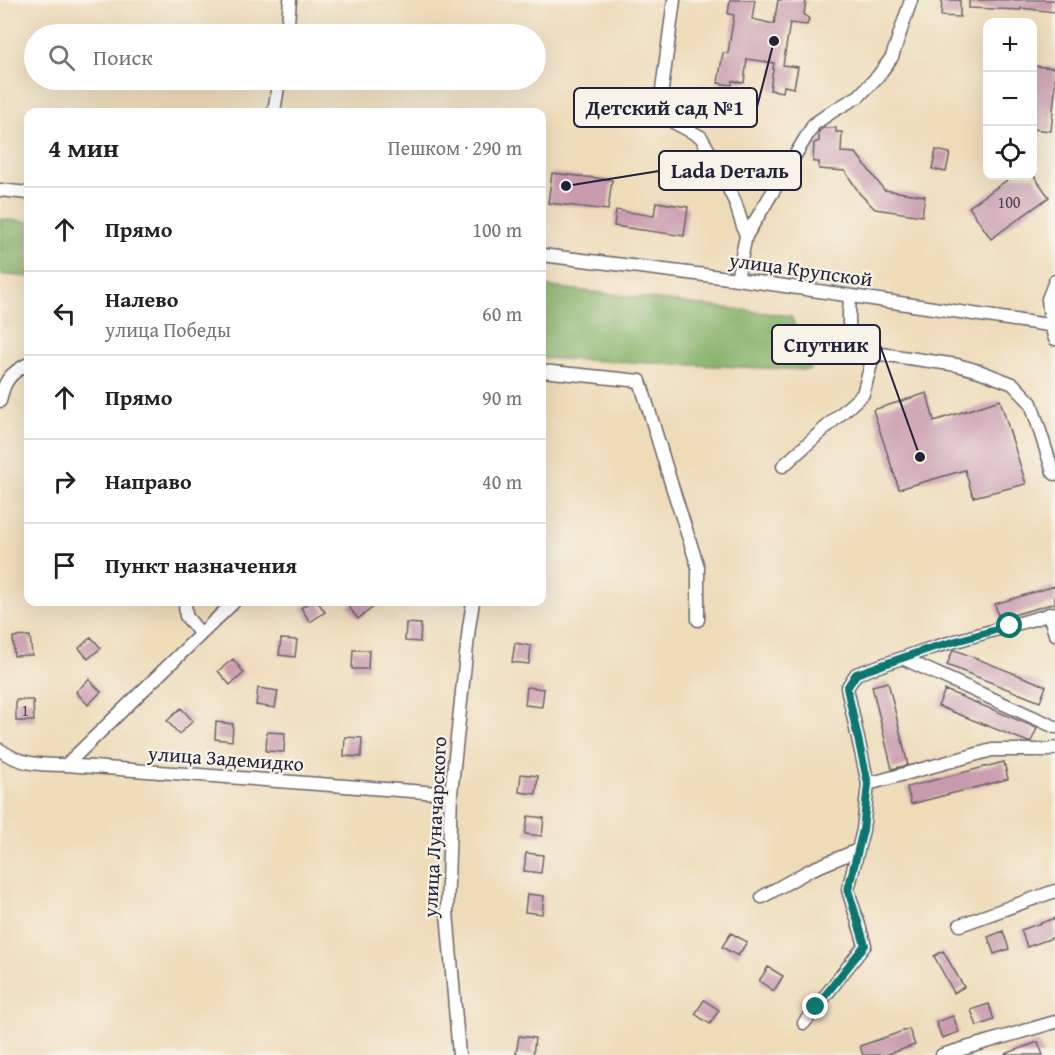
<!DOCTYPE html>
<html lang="ru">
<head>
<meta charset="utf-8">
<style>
  :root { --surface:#fff; --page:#f2f2f2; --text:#202124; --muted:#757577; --line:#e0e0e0 }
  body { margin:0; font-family:"Gentium Book Plus",serif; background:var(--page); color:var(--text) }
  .controls { position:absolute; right:18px; top:18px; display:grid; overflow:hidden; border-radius:12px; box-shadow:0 6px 24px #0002 }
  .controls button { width:54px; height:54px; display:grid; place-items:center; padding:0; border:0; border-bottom:2px solid var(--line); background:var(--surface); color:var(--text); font:30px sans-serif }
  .stop { position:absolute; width:18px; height:18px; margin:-14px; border:4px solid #0f766e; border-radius:50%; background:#fff }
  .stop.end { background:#0f766e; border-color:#fff; box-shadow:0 2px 6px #0008 }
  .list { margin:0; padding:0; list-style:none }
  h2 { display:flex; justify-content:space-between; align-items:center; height:78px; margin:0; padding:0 24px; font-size:26px }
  h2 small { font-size:20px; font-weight:400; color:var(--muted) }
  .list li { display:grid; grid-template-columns:39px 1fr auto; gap:18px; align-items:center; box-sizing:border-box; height:84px; padding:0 24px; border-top:2px solid var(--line) }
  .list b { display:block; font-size:22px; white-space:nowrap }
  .list p { margin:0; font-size:20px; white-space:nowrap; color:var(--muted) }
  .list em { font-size:20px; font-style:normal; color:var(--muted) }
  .icon { flex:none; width:33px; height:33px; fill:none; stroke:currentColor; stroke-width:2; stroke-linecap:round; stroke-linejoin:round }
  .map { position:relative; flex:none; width:1055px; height:1055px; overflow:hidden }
  .search { position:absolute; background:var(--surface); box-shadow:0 6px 24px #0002; left:24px; top:24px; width:522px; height:66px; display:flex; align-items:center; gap:15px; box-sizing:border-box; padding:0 21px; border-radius:33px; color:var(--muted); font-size:22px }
  .panel { position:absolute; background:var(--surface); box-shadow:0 6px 24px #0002; left:24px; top:108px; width:522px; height:498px; border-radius:12px }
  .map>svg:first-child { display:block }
  .forest { fill:#88b36c; stroke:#556a54; stroke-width:1.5 }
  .building { fill:#c89aad }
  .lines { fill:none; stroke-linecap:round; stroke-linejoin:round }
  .minor-casing { stroke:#696367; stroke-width:15 }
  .minor { stroke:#fff; stroke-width:12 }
  .route { stroke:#0f766e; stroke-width:8 }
  .labels { text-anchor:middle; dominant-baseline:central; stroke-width:4.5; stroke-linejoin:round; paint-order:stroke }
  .number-label { font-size:16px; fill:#4c4058 }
  .street-label { font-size:20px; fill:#22223b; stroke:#f7f3e8 }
  .leader { fill:none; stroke:#22223b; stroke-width:2 }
  .callout-dot { fill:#22223b; stroke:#f7f3e8; stroke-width:2 }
  .callout { fill:#f7f3e8; stroke:#22223b; stroke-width:2 }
  .callout-label { font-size:21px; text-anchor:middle; font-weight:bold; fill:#22223b }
</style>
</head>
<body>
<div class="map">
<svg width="1055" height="1055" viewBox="0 0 1055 1055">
  <rect width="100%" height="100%" fill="#f7f3e8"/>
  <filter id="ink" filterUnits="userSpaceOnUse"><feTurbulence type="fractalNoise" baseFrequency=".0167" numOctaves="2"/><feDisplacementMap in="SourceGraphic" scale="12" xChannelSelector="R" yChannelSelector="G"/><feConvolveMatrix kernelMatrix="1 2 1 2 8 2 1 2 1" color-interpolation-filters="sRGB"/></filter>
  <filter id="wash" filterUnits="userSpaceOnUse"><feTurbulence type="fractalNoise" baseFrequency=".008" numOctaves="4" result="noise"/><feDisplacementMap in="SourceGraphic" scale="24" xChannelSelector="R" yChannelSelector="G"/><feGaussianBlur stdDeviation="1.35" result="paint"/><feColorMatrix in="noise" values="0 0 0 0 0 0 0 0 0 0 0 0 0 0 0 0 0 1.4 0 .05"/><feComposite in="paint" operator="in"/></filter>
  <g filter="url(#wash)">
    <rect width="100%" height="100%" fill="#eedcb9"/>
    <path class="forest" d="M0,219l28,3v55l-28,-3z
      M542,286l249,30 20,54 -269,-12z"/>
    <g id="blocks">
      <path class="building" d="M730,0h25l-3,19 22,5 4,-24h28l-2,14 5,5 -2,6 -17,-2 -7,42 15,2 -4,21 -10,-2 -1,6 -13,-2 4,-27 -27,-4 -3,24 -12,-2v4l-14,-2 5,-30h5l6,-38 -6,-1z
        M942,0h18v17l-19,-1z
        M969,0h86v12l-34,-4v2l-52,-2z
        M1035,66l20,2v23l-4,40 -19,-2v-43z
        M823,128h13v4h6l-1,20 15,1 28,37 41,6 -3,20 -47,-7 -15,-15 -15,-23 -26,-2v-7h-6l1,-19 5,-2v-10z
        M936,150l14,3 -4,19 -14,-3z
        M552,173l60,7 -4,30 -60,-7z
        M1013,176h21l15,21 -58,42 -22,-32z
        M656,202l32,5 -4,29 -70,-10 2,-16 38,6z
        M927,393l7,28 66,-21 26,84 -53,13 -8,-27 -66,19 -26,-79z
        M1055,586v17l-56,16 -4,-15z
        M310,602h8l7,10 -15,10 -9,-14z
        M354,602h26l-22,17 -10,-13z
        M406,623l15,1 -1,18 -15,-1z
        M30,636l2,19 -18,1 -1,-19z
        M91,637l10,11 -13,11 -9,-11z
        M281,639l16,1 -2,17 -16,-2z
        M515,643l16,3 -2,18 -17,-2z
        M353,650h16l-1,19h-16z
        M953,650h2l91,36 -6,16 -93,-37z
        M233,659l11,14 -14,12 -12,-14z
        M89,679l12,13 -13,13 -12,-13z
        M888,682l20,83 -16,4 -20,-83z
        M527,687l17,2 -2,18 -17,-2z
        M258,688l20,3 -3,17 -19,-3z
        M945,690l92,38 -6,14h-3l-90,-36z
        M16,700h17l1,21h-18z
        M181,708l12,13 -14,13 -12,-13z
        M216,722l17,2 -1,17 -17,-2z
        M267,732l18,1 -1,19 -18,-1z
        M345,737l17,1 -1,19 -17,-1z
        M1004,762l4,17 -97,25 -4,-17z
        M521,774l17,2 -2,18 -17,-2z
        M528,816l16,2 -2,18 -17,-2z
        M526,853l17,2 -2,18 -17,-2z
        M527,894l17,2 -2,18 -17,-2z
        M1055,918v19l-28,10 -6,-17z
        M1003,931l6,18 -15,5 -6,-17z
        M731,933l16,9 -9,14 -16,-9z
        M943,951l21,36 -10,6 -20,-37z
        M768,967l15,9 -9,15 -15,-10z
        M704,1000l15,10 -9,14 -15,-10z
        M989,1004l5,16 -17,6 -6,-16z
        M953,1016l6,16 -17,6 -6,-16z
        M909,1029l6,16 -30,10h-22l-3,-9z
        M519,1036l16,2 -2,17 -17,-1z
        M1038,1042l5,13h-38v-1z"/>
    </g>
  </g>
  <g filter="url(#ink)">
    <use href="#blocks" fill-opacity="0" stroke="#696367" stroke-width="1.5"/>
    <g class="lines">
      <defs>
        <path id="minor" d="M674,0l-15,112 16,11 26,14 16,28 18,37 11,34
          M287,34l3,-34
          M274,112l5,-32
          M0,190l28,3
          M542,255l195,24 318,47
          M737,279l9,-43 68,-112 19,-13 26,-15 19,-20 14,-19 19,-57
          M1055,281l-7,18 3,27 4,13
          M850,296c-1,27 -7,47 24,57l83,12 22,6 34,13 18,19 22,69 2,2
          M542,371l98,10 31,102 27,84v53
          M0,401c4,-20 10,-28 28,-37
          M783,466l80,-72 11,-41
          M185,602l1,14 14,17
          M1049,614l6,20
          M902,658l153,69
          M0,750c21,15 41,15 66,15l385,29
          M66,765l168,-163
          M868,784l124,-34h57l6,-2
          M762,897l48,-27 48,-20
          M960,925l95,-34
          M804,1023l61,-78 -17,-55 15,-60 5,-46 -21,-96 9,-14 75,-26 124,-35
          M459,1055l-12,-143 4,-118 18,-167 4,-25
          M942,1055l113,-33"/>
      </defs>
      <use href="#minor" class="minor-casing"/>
      <use href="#minor" class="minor"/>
    </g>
  </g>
  <g class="lines" filter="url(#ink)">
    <path class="route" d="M816,1007l49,-62 -17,-55 15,-60 5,-46 -21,-96 9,-14 75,-26 79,-22"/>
  </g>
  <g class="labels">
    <g class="number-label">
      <text x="1009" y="202">100</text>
      <text x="25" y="710">1</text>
    </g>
    <g class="street-label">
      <text transform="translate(801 269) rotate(8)">улица Крупской</text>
      <text transform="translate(226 758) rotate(4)">улица Задемидко</text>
      <text transform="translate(434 827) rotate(-87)">улица Луначарского</text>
    </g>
  </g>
  <path class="leader" d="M774 41L757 107M566 186L659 171M920 457L880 345"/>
  <g class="callout-dot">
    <circle cx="774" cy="41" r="6"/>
    <circle cx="566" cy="186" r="6"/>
    <circle cx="920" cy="457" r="6"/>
  </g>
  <g class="callout">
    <rect x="574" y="88" width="183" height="39" rx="6"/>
    <rect x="659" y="151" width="142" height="39" rx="6"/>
    <rect x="772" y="325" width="108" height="39" rx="6"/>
  </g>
  <g class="callout-label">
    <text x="665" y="115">Детский сад №1</text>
    <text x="730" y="178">Lada Dеталь</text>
    <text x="826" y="352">Спутник</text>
  </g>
</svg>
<div class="controls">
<button>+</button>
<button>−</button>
<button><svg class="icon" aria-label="locate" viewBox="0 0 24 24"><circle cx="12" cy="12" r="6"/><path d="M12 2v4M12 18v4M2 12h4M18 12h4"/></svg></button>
</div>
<div class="stop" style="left:1010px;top:626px"></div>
<div class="stop end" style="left:816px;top:1007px"></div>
<div class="search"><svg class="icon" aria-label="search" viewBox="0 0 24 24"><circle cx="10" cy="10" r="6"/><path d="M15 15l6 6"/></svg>Поиск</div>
<section class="panel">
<h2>4 мин<small>Пешком · 290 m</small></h2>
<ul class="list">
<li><svg class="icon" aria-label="ahead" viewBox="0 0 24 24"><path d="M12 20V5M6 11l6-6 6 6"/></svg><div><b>Прямо</b></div><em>100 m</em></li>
<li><svg class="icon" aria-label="left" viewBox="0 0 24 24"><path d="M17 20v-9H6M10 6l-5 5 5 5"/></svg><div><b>Налево</b><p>улица Победы</p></div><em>60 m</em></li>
<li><svg class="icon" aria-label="ahead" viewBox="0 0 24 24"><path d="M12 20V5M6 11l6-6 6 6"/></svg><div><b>Прямо</b></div><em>90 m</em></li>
<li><svg class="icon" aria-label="right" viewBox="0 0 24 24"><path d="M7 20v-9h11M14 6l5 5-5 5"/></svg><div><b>Направо</b></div><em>40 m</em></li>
<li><svg class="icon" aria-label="arrive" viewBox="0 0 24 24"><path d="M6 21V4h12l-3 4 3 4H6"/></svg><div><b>Пункт назначения</b></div></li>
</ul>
</section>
</div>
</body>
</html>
